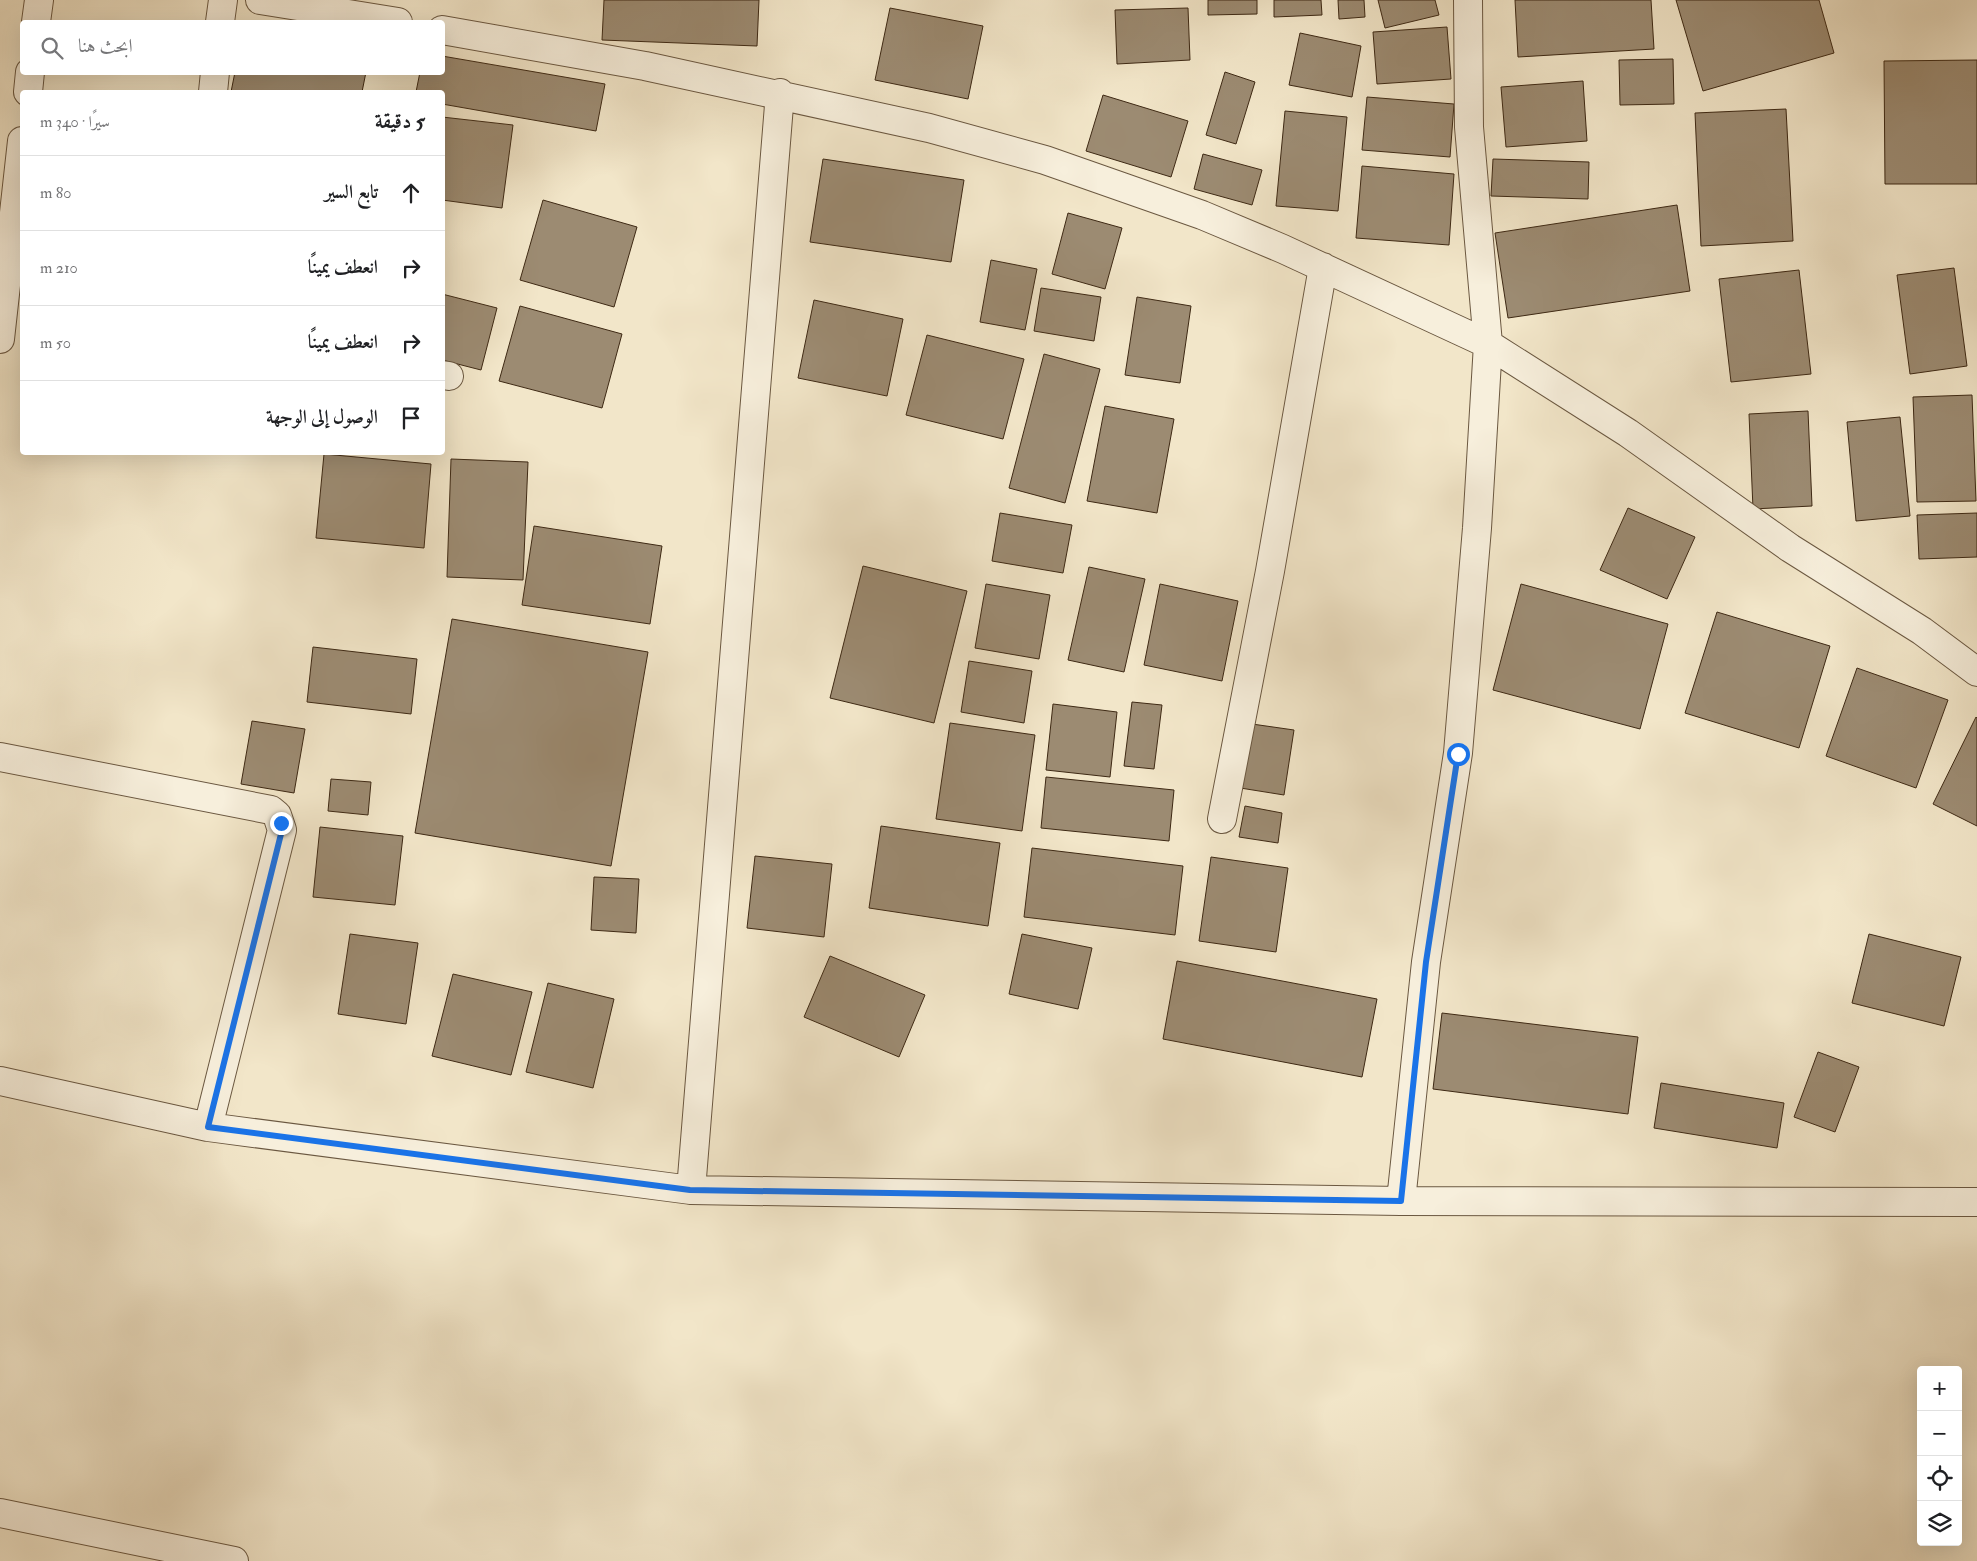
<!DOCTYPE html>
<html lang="ar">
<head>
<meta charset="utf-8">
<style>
  :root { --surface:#fff; --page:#f2f2f2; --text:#202124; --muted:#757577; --line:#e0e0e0 }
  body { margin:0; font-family:"IM FELL Double Pica",Amiri,serif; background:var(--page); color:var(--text); direction:rtl }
  .controls { position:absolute; right:15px; bottom:15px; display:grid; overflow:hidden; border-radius:5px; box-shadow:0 5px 20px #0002 }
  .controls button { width:45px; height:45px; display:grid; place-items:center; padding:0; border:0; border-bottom:1px solid var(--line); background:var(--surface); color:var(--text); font:25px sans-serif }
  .stop { position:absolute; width:15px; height:15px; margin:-11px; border:4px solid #1a73e8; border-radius:50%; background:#fff }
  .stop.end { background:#1a73e8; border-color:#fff; box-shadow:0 1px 5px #0008 }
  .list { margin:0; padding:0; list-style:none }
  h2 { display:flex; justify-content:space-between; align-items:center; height:65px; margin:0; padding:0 20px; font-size:21px }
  h2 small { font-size:16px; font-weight:400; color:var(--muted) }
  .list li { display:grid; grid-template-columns:32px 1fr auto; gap:15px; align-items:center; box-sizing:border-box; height:75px; padding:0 20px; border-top:1px solid var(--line) }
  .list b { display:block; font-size:19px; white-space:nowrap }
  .list em { font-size:16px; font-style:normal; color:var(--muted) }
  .icon { flex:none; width:28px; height:28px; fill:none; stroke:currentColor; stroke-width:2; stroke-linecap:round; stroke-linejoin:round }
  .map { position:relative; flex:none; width:1977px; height:1561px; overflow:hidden; direction:ltr }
  .search { position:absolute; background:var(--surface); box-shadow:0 5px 20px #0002; left:20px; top:20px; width:425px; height:55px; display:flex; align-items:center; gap:12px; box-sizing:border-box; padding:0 18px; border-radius:5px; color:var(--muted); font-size:19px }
  .panel { position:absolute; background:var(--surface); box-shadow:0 5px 20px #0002; left:20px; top:90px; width:425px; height:365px; border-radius:5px; direction:rtl }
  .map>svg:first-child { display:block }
  .building { fill:#9c8b72; stroke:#3e2914 }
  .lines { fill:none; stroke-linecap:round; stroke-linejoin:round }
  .street-casing { stroke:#6b5841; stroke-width:30 }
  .street { stroke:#f7efdc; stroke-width:28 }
  .route { stroke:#1a73e8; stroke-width:6 }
</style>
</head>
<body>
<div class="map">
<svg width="1977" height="1561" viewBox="0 0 1977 1561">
  <rect width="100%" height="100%" fill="#f2e6c9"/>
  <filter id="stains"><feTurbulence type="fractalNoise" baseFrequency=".004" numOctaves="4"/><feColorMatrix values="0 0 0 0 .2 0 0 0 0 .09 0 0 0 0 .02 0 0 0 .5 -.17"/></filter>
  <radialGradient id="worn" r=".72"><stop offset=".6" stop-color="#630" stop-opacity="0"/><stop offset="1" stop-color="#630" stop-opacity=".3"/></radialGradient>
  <path class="building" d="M604,0h155l-2,46 -155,-6z
    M1208,0h49v14l-49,1z
    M1274,0h47l1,15 -48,2z
    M1338,0h26l1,17 -26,2z
    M1378,0h57l4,15 -54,13z
    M1515,0h136l3,49 -136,8z
    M1676,0h143l15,53 -131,38z
    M890,8l93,18 -15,73 -93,-19z
    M1188,8l2,52 -73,4 -2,-54z
    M1447,27l4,52 -74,5 -4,-52z
    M1300,33l61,13 -9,51 -63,-12z
    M442,56l163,28 -9,47 -154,-27v-12h-26l4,-20h22z
    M1673,59l1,45 -54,1 -1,-45z
    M1977,60v124h-92l-1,-123z
    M235,72h131l-4,20h-131z
    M1225,72l30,10 -19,62 -30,-9z
    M1583,81l4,60 -81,6 -5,-60z
    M1103,95l85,26 -17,56 -85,-26z
    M1367,97l87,7 -4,53 -88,-7z
    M1786,109l7,132 -92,5 -6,-133z
    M1285,111l62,6 -9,94 -62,-5z
    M442,117l71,8 -11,83 -60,-8z
    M1203,154l59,16 -10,35 -58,-16z
    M823,159l141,21 -13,82 -141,-20z
    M1493,159l96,3 -1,37 -97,-3z
    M1362,166l92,8 -5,71 -93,-7z
    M543,200l94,27 -23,80 -94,-27z
    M1677,205l13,86 -182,27 -13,-85z
    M1068,213l54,15 -17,61 -53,-15z
    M991,260l46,9 -12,61 -45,-8z
    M1954,268l13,98 -57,8 -13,-99z
    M1799,270l12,104 -80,8 -12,-103z
    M1041,288l60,9 -7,44 -60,-10z
    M442,294l55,14 -16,62 -39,-10z
    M1137,297l54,9 -11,77 -55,-8z
    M814,300l89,19 -16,77 -89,-18z
    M520,306l102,28 -20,74 -103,-27z
    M927,335l97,24 -21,80 -97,-24z
    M1044,354l56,15 -35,134 -56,-15z
    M1972,395l4,106 -59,1 -4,-105z
    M1105,406l69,13 -17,94 -70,-12z
    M1808,411l4,95 -59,3 -4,-95z
    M1900,417l10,99 -54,5 -9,-99z
    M324,454l107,10 -7,84 -108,-10z
    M451,459l77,3 -5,118 -76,-3z
    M1628,508l67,29 -28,62 -67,-29z
    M1000,513l72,12 -9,48 -71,-12z
    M1977,513v44l-58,2 -2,-44z
    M534,526l128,20 -12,78 -128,-19z
    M863,566l104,25 -33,132 -104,-25z
    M1089,567l56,12 -21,93 -56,-12z
    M986,584l64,11 -11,64 -64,-11z
    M1160,584l78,17 -16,80 -78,-16z
    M1521,584l147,40 -28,105 -147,-39z
    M1717,612l113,34 -31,102 -114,-35z
    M452,619l196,33 -37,214 -196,-33z
    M313,647l104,12 -6,55 -104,-12z
    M969,661l63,10 -8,52 -63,-11z
    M1857,668l91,32 -32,88 -90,-32z
    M1132,702l30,3 -8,64 -30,-3z
    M1053,704l64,8 -7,65 -64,-7z
    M1976,717l1,1v108l-44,-22z
    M252,721l53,8 -11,64 -53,-9z
    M950,723l85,12 -13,96 -86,-12z
    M1245,723l49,7 -10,65 -50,-8z
    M1046,777l128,13 -5,51 -128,-13z
    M331,779l40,3 -3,33 -40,-4z
    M1245,806l37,7 -4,30 -39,-6z
    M881,826l119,17 -12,83 -119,-18z
    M320,827l83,9 -8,69 -82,-8z
    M1032,848l151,18 -8,69 -151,-18z
    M755,856l77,8 -8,73 -77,-9z
    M1211,857l77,11 -12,84 -77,-11z
    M594,877l45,2 -3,54 -45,-3z
    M350,934l68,9 -12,81 -68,-10z
    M1022,934l70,14 -14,61 -69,-15z
    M1869,934l92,23 -17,69 -92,-23z
    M830,956l95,39 -26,62 -95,-40z
    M1177,961l200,38 -15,78 -199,-38z
    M453,974l79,18 -21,83 -79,-19z
    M548,983l66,16 -21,89 -67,-16z
    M1442,1013l196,24 -10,77 -195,-25z
    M1818,1052l41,15 -24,65 -41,-15z
    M1661,1083l123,20 -7,45 -123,-20z"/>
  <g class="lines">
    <defs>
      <path id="street" d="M260,0l138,22
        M36,22l3,-22
        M220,22l3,-22
        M442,30l203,36 284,62 116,32 157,55 81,34 205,95 140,89 162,115 132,83 55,41
        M28,92l2,-20
        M213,92l2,-20
        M0,339l22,-198
        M442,375l7,1
        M0,757l271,53 6,5 5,15 -74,297
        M1222,819l48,-248 53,-304
        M0,1081l208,46 483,63 710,11 576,1
        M691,1190l89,-1097
        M1401,1201l25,-239 32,-209 19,-225 11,-184 -19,-217 -1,-127
        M0,1513l234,48"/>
    </defs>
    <use href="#street" class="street-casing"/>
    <use href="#street" class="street"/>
  </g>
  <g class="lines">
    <path class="route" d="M281,823l1,7 -74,297 482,63 711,11 25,-239 32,-208"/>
  </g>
  <rect width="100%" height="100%" filter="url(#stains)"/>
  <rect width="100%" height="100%" fill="url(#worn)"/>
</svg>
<div class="controls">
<button>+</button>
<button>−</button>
<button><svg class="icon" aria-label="locate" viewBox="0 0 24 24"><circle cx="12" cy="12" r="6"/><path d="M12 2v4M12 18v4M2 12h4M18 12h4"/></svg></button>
<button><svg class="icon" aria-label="layers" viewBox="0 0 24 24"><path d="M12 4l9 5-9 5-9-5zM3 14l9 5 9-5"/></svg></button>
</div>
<div class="stop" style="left:1458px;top:754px"></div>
<div class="stop end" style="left:281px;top:823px"></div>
<div class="search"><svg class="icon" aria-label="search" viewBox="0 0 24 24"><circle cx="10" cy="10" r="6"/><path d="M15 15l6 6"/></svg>ابحث هنا</div>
<section class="panel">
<h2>5 دقيقة<small>سيرًا · 340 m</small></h2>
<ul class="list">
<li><svg class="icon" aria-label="ahead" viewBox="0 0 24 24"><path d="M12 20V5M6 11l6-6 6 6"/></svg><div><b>تابع السير</b></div><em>80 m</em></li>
<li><svg class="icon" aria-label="right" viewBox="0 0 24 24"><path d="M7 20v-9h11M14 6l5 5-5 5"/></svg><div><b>انعطف يمينًا</b></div><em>210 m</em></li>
<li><svg class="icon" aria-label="right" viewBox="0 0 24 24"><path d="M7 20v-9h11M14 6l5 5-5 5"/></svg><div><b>انعطف يمينًا</b></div><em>50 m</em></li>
<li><svg class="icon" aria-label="arrive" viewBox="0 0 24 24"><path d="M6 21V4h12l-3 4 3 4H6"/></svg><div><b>الوصول إلى الوجهة</b></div></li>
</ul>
</section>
</div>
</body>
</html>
